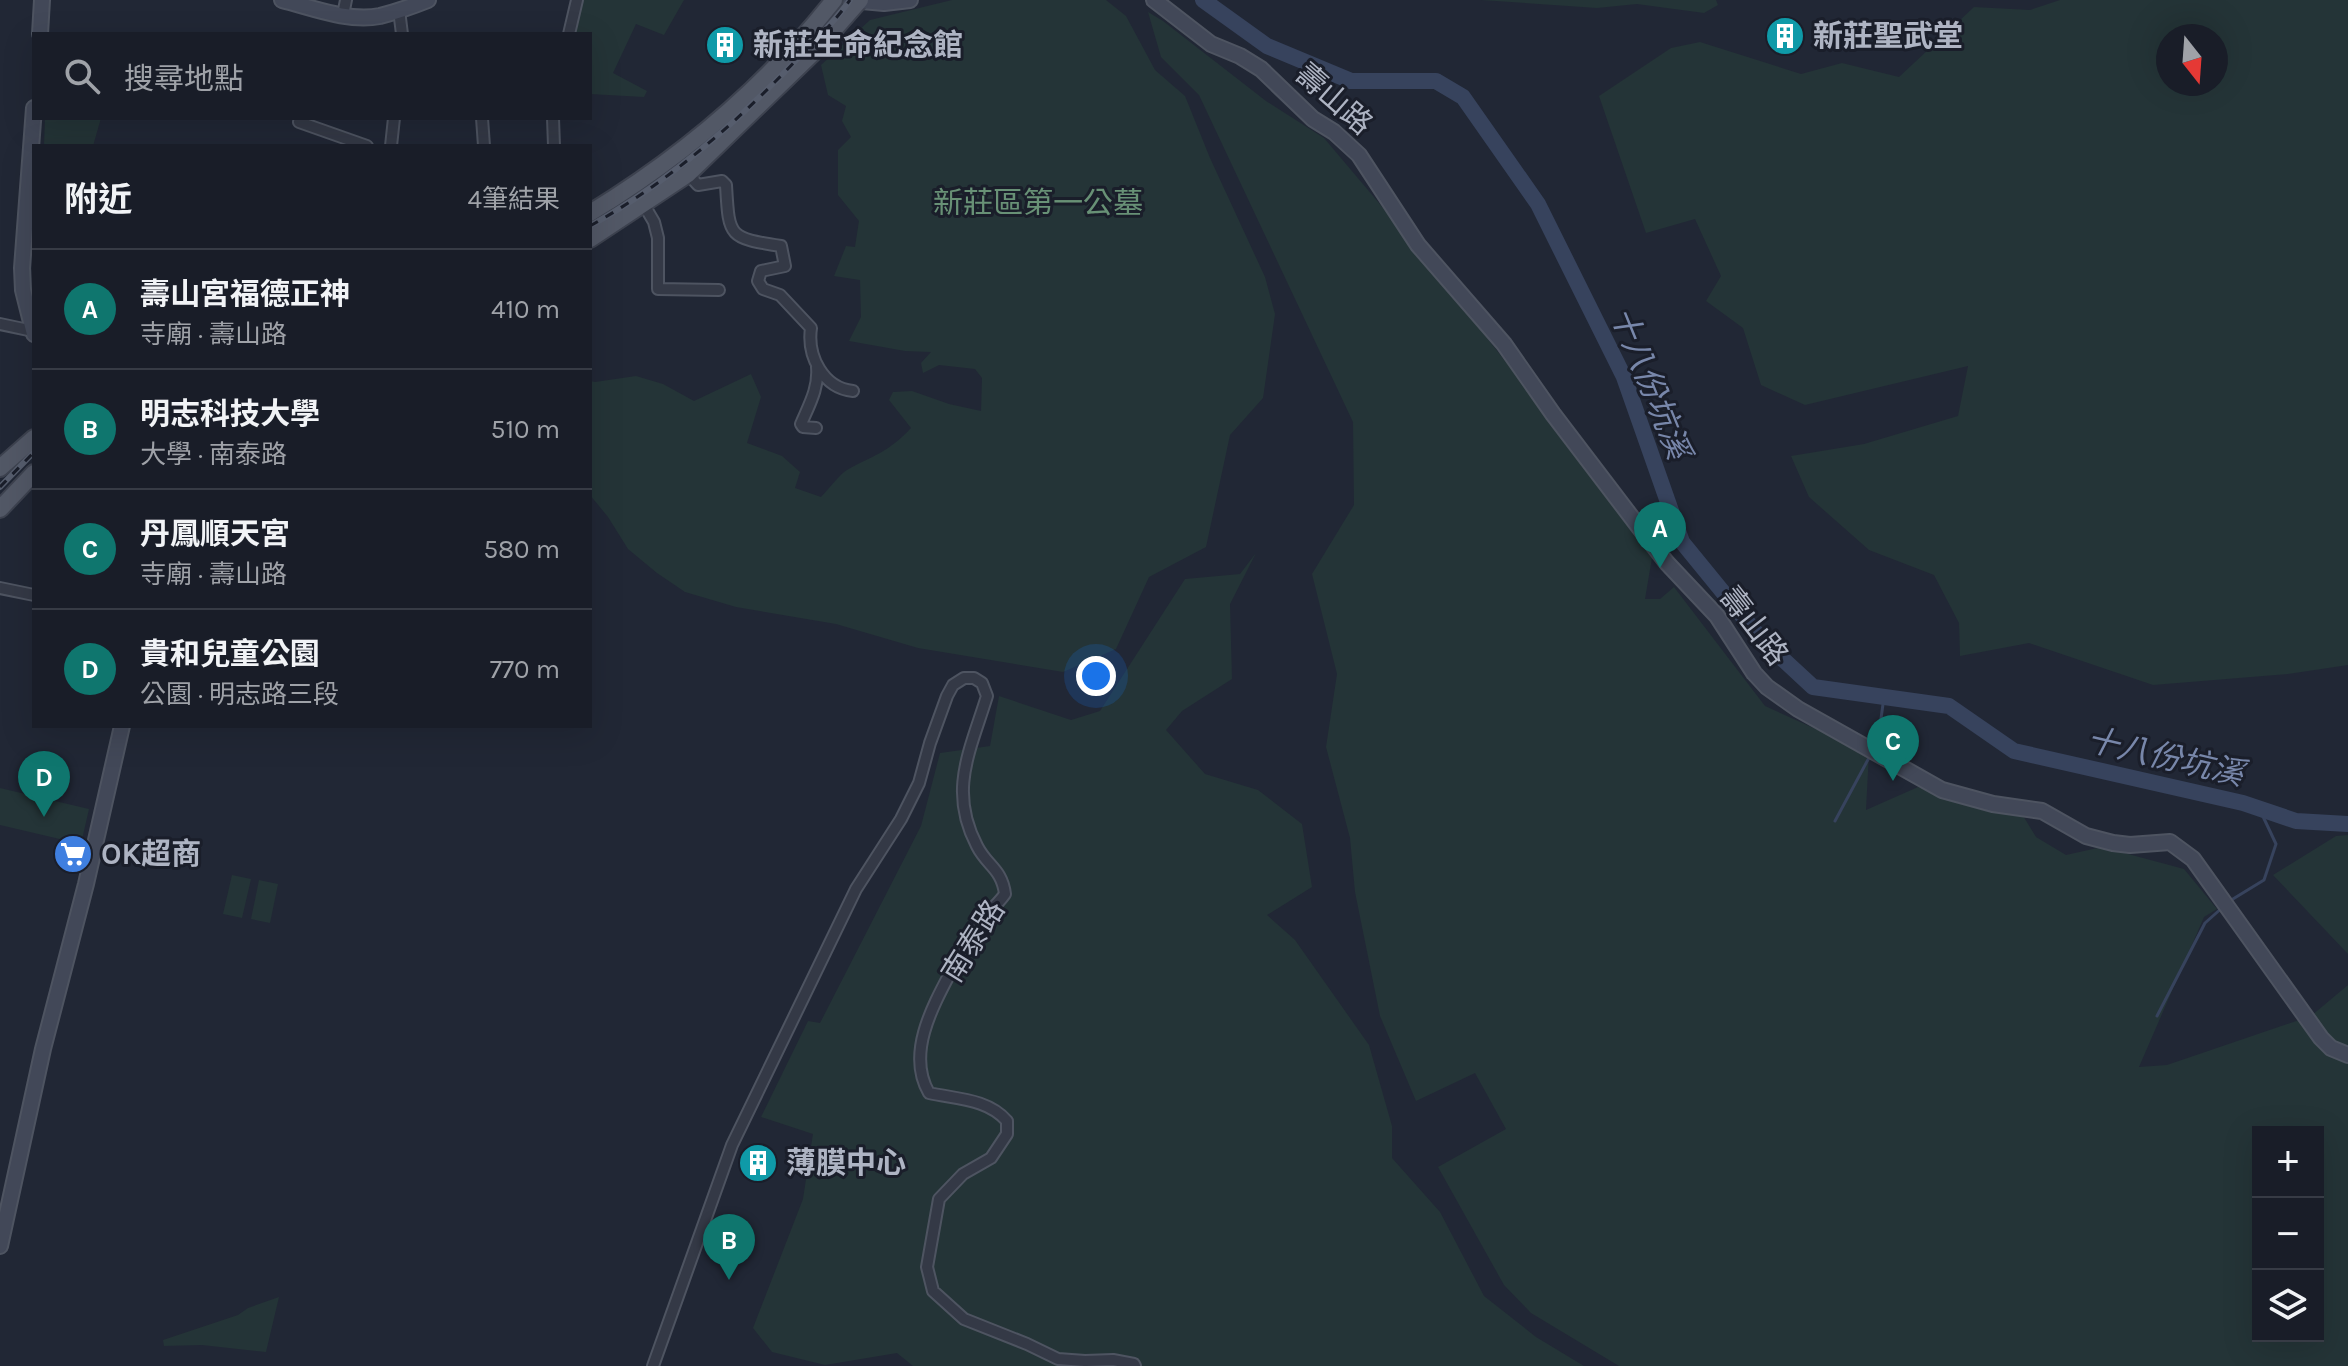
<!DOCTYPE html>
<html lang="zh-TW">
<head>
<meta charset="utf-8">
<style>
  :root { --surface:#191d28; --page:#262a34; --text:#f1f3f6; --muted:#9fa2a8; --line:#373b45; --accent:#0f766e }
  body { margin:0; font-family:Karla,"Noto Sans TC",sans-serif; background:var(--page); color:var(--text) }
  .controls { position:absolute; right:24px; bottom:24px; display:grid; overflow:hidden; border-radius:0px; box-shadow:0 8px 32px #0002 }
  .controls button { width:72px; height:72px; display:grid; place-items:center; padding:0; border:0; border-bottom:2px solid var(--line); background:var(--surface); color:var(--text); font:40px sans-serif }
  .compass { position:absolute; left:2156px; top:24px; width:72px; height:72px; border-radius:50%; background:var(--surface); box-shadow:0 8px 32px #0002; rotate:163deg }
  .you { position:absolute; left:1096px; top:676px; width:28px; height:28px; margin:-20px; border:6px solid #fff; border-radius:50%; background:#1a73e8; box-shadow:0 0 0 12px #1a73e833 }
  .badge { display:grid; place-items:center; width:52px; height:52px; border-radius:50%; background:var(--accent); color:#fff; font-size:26px; font-weight:700 }
  .pin { position:absolute; translate:-50% -66px; filter:drop-shadow(0 2px 4px #0008) }
  .pin::after { content:''; position:absolute; top:42px; width:28px; height:24px; background:inherit; clip-path:polygon(0 0,100% 0,50% 100%) }
  .list { margin:0; padding:0; list-style:none }
  h2 { display:flex; justify-content:space-between; align-items:center; height:104px; margin:0; padding:0 32px; font-size:34px }
  h2 small { font-size:26px; font-weight:400; color:var(--muted) }
  .list li { display:grid; grid-template-columns:52px 1fr auto; gap:24px; align-items:center; box-sizing:border-box; height:120px; padding:0 32px; border-top:2px solid var(--line) }
  .list b { display:block; font-size:30px; white-space:nowrap }
  .list p { margin:0; font-size:26px; white-space:nowrap; color:var(--muted) }
  .list em { font-size:26px; font-style:normal; color:var(--muted) }
  .icon { flex:none; width:44px; height:44px; fill:none; stroke:currentColor; stroke-width:2; stroke-linecap:round; stroke-linejoin:round }
  .map { position:relative; flex:none; width:2348px; height:1366px; overflow:hidden }
  .search { position:absolute; background:var(--surface); box-shadow:0 8px 32px #0002; left:32px; top:32px; width:560px; height:88px; display:flex; align-items:center; gap:20px; box-sizing:border-box; padding:0 28px; border-radius:0px; color:var(--muted); font-size:30px }
  .panel { position:absolute; background:var(--surface); box-shadow:0 8px 32px #0002; left:32px; top:144px; width:560px; height:584px; border-radius:0px }
  .map>svg:first-child { display:block }
  .green { fill:#243437; fill-rule:evenodd }
  .lines { fill:none; stroke-linecap:round; stroke-linejoin:round }
  .stream { stroke:#37435d; stroke-width:3 }
  .river { stroke:#37435d; stroke-width:16 }
  .street-casing { stroke:#4e5461; stroke-width:14 }
  .secondary-casing { stroke:#4e5461; stroke-width:18 }
  .primary-casing { stroke:#3d424f; stroke-width:20 }
  .street { stroke:#343946; stroke-width:10 }
  .secondary { stroke:#424858; stroke-width:14 }
  .primary { stroke:#525866; stroke-width:16 }
  .rail-casing { stroke:#565d6d; stroke-width:6 }
  .rail { stroke:#1a1e2a; stroke-width:3; stroke-dasharray:9; stroke-linecap:butt }
  .labels { text-anchor:middle; dominant-baseline:central; stroke-width:6; stroke-linejoin:round; paint-order:stroke }
  .poi-label { font-size:30px; font-weight:bold; fill:#aeb4c3; stroke:#1a1e2a; text-anchor:start }
  .street-label { font-size:30px; fill:#aeb4c3; stroke:#1a1e2a }
  .park-label { font-size:30px; fill:#689176; stroke:#1a1e2a }
  .water-label { font-size:32px; font-style:italic; fill:#7887aa; stroke:#1a1e2a }
</style>
</head>
<body>
<div class="map">
<svg width="2348" height="1366" viewBox="0 0 2348 1366">
  <rect width="100%" height="100%" fill="#212735"/>
  <path class="green" d="M581,0h103l-20,35 -28,-11 -23,49 34,18 -3,6 -54,-3v-60h-18z
    M952,0h154l20,16 29,54 30,26 25,62 55,119 10,37 -12,84 -33,37 -24,112 -57,30 -33,72 -53,23 -145,-24 -82,-24 -100,-17 -51,-15 -28,-19 -29,-24 -20,-32 -18,-22v-114l5,1 41,-6 27,8 31,17 57,-27 10,23 -14,46 35,13 18,16 -5,16 26,9c7,-7 20,-24 26,-27 27,-15 42,-18 64,-42l-22,-28 4,-8 19,-1 37,13 32,7 1,-33 -7,-9 -36,-4 -16,8 -2,-10 10,-11 -26,-1 -56,-10 12,-24 -1,-37 -26,-4 12,-30 9,1 4,-26 -21,-26v-45l13,-13 -9,-16 4,-15 -18,-11 -7,-30 49,-45z
    M1481,0h235l2,5 -14,8 -67,-9 -40,4z
    M2060,0h288v665l-60,9 -135,11 -124,-42 -69,13 -1,-33 -25,-48 -65,-25 -60,-53 -18,-41 73,-12 94,-28 10,-50 -163,39 -44,-20 -18,-57 -37,-27 15,-25 -26,-57 -49,14 -47,-137 72,-48 29,-6 101,32 41,-11 57,14 75,-70 56,3zM2168,36h48v48h-48z
    M1148,12l15,9 103,80 58,37 71,84 165,208 93,122 -8,47h15l14,-12 91,119 104,47 -3,57 52,-23 104,27 14,23 30,18 36,-8 82,22 33,40 -13,8 -65,150 28,-2 144,-49 37,-31v381h-729l-88,-53 -27,-28 -66,-118 68,-38 -31,-56 -59,28 -36,-85 -25,-124 -5,-54 -24,-91 11,-73 -25,-100 42,-69 -1,-83 -154,-327 -38,-38zM2258,1132h60v204h-60z
    M45,118h56l-8,28h-49z
    M1256,553l-26,51 2,75 -50,32 -16,19 39,44 53,16 44,34 10,63 -45,28 28,25 74,105 23,81v32l48,54 44,84 52,41 48,29h-671l-16,-13 -72,12 -53,-13 -19,-24 50,-129 10,-65 -52,-17 47,-96 12,2 101,-197 19,-73 50,-7 9,-50 72,24 29,-9 85,-132 55,-5z
    M0,788l89,21 -8,35 -81,-19z
    M2348,835v119l-75,-79 63,-39z
    M232,875l19,4 -9,39 -19,-4z
    M259,880l19,4 -8,39 -19,-4z
    M279,1297l-13,55 -64,-7 -38,1 -1,-6 75,-25 10,-7z"/>
  <g class="lines">
    <path class="stream" d="M1875,747l3,-7 6,-43
      M1835,821l36,-67
      M2228,902l36,-22 12,-36 -17,-36
      M2157,1016l48,-93 18,-16"/>
    <path class="river" d="M1203,0l64,46 84,35h85l27,16 75,107 86,173 58,165 80,98 51,47 136,19 65,45 229,52 53,18 52,3"/>
    <defs>
      <path id="street" d="M399,10l3,24
        M343,15l3,-15
        M569,34l8,-34
        M482,118l2,28
        M553,118l1,28
        M299,122l68,24
        M391,146l3,-28
        M688,174l10,11 24,-4 4,4c3,52 2,53 55,61l4,20 -24,5 -3,10 5,8 17,6 31,33c-4,28 12,60 42,63
        M644,205l10,17 4,16v51l61,1
        M0,324l33,7
        M816,428l-13,-1 -2,-3c8,-19 18,-36 16,-57
        M0,588l34,7
        M653,1366l79,-221 124,-256 45,-70 18,-36 11,-40 17,-47 6,-11 11,-7h10l8,5 5,13c-17,55 -39,95 -10,150 10,20 25,23 28,48 -9,13 -20,20 -30,32 -8,10 -14,26 -20,38 -20,38 -50,88 -26,129 28,6 59,6 78,28v13l-16,24 -28,16 -24,25 -12,68 6,24 31,28 63,25 31,15 27,2 28,-1 21,4 1,2"/>
      <path id="secondary" d="M282,0c31,8 66,22 98,16 16,-4 33,-10 48,-16
        M851,0l33,3 26,-3
        M1154,0l57,44 29,12 21,13 52,50 21,13 25,23 59,90 86,99 49,70 86,113 28,36 50,53 37,57 13,14 31,22 144,81 51,14 49,7 44,25 27,7 17,2 40,-3 23,17 128,179 10,10 17,7
        M40,34l2,-34
        M34,108l-12,160 1,22 11,44
        M0,1246l43,-197 43,-165 36,-158"/>
      <path id="primary" d="M590,213c92,-56 177,-128 244,-213
        M590,239l98,-65 129,-125 43,-49
        M0,468l34,-30
        M0,509l34,-36"/>
    </defs>
    <use href="#street" class="street-casing"/>
    <use href="#secondary" class="secondary-casing"/>
    <use href="#primary" class="primary-casing"/>
    <use href="#street" class="street"/>
    <use href="#secondary" class="secondary"/>
    <use href="#primary" class="primary"/>
    <defs>
      <path id="rail" d="M590,226c79,-44 149,-105 211,-171 17,-17 35,-35 49,-55
        M0,487l34,-35"/>
    </defs>
    <use href="#rail" class="rail-casing"/>
    <use href="#rail" class="rail"/>
  </g>
  <defs>
    <symbol id="building-disc" viewBox="-11 -11 22 22"><circle r="9.5" fill="#0f9aa8" stroke="#1a1e2a"/><path d="M-4-6H4V6H1V3H-1V6H-4ZM-2.5-4.3h1.7v1.8h-1.7ZM.8-4.3h1.7v1.8H.8ZM-2.5-1h1.7V.8h-1.7ZM.8-1h1.7V.8H.8Z" fill="#fff"/></symbol>
    <symbol id="supermarket-disc" viewBox="-11 -11 22 22"><circle r="9.5" fill="#3f7fe0" stroke="#1a1e2a"/><path d="M-6-5.5h2.5l.6 2H6L4.5 2H-2.5L-4.4-4H-6ZM-1.5 3.2a1.3 1.3 0 1 0 .1 0ZM3 3.2a1.3 1.3 0 1 0 .1 0Z" fill="#fff"/></symbol>
  </defs>
  <g fill-rule="evenodd">
    <use href="#building-disc" x="1763" y="14" width="44" height="44"/>
    <use href="#building-disc" x="703" y="23" width="44" height="44"/>
    <use href="#supermarket-disc" x="51" y="832" width="44" height="44"/>
    <use href="#building-disc" x="736" y="1141" width="44" height="44"/>
  </g>
  <g class="labels">
    <g class="poi-label">
      <text x="1813" y="36">新莊聖武堂</text>
      <text x="753" y="45">新莊生命紀念館</text>
      <text x="101" y="854">OK超商</text>
      <text x="786" y="1163">薄膜中心</text>
    </g>
    <g class="street-label">
      <text transform="translate(1334 99) rotate(41)">壽山路</text>
      <text transform="translate(1754 626) rotate(52)">壽山路</text>
      <text transform="translate(973 941) rotate(-58)">南泰路</text>
    </g>
    <g class="park-label">
      <text x="1038" y="203">新莊區第一公墓</text>
    </g>
    <g class="water-label">
      <text transform="translate(1650 383) rotate(68)">十八份坑溪</text>
      <text transform="translate(2165 757) rotate(13)">十八份坑溪</text>
    </g>
  </g>
</svg>
<div class="controls">
<button>+</button>
<button>−</button>
<button><svg class="icon" aria-label="layers" viewBox="0 0 24 24"><path d="M12 4l9 5-9 5-9-5zM3 14l9 5 9-5"/></svg></button>
</div>
<svg class="compass" viewBox="-18 -18 36 36"><path d="M0-13l5 13h-10z" fill="#e53935"/><path d="M0 13l5-13h-10z" fill="#9fa2a8"/></svg>
<div class="you"></div>
<div class="pin badge" style="left:1660px;top:568px">A</div>
<div class="pin badge" style="left:729px;top:1280px">B</div>
<div class="pin badge" style="left:1893px;top:781px">C</div>
<div class="pin badge" style="left:44px;top:817px">D</div>
<div class="search"><svg class="icon" aria-label="search" viewBox="0 0 24 24"><circle cx="10" cy="10" r="6"/><path d="M15 15l6 6"/></svg>搜尋地點</div>
<section class="panel">
<h2>附近<small>4筆結果</small></h2>
<ul class="list">
<li><span class="badge">A</span><div><b>壽山宮福德正神</b><p>寺廟 · 壽山路</p></div><em>410 m</em></li>
<li><span class="badge">B</span><div><b>明志科技大學</b><p>大學 · 南泰路</p></div><em>510 m</em></li>
<li><span class="badge">C</span><div><b>丹鳳順天宮</b><p>寺廟 · 壽山路</p></div><em>580 m</em></li>
<li><span class="badge">D</span><div><b>貴和兒童公園</b><p>公園 · 明志路三段</p></div><em>770 m</em></li>
</ul>
</section>
</div>
</body>
</html>
